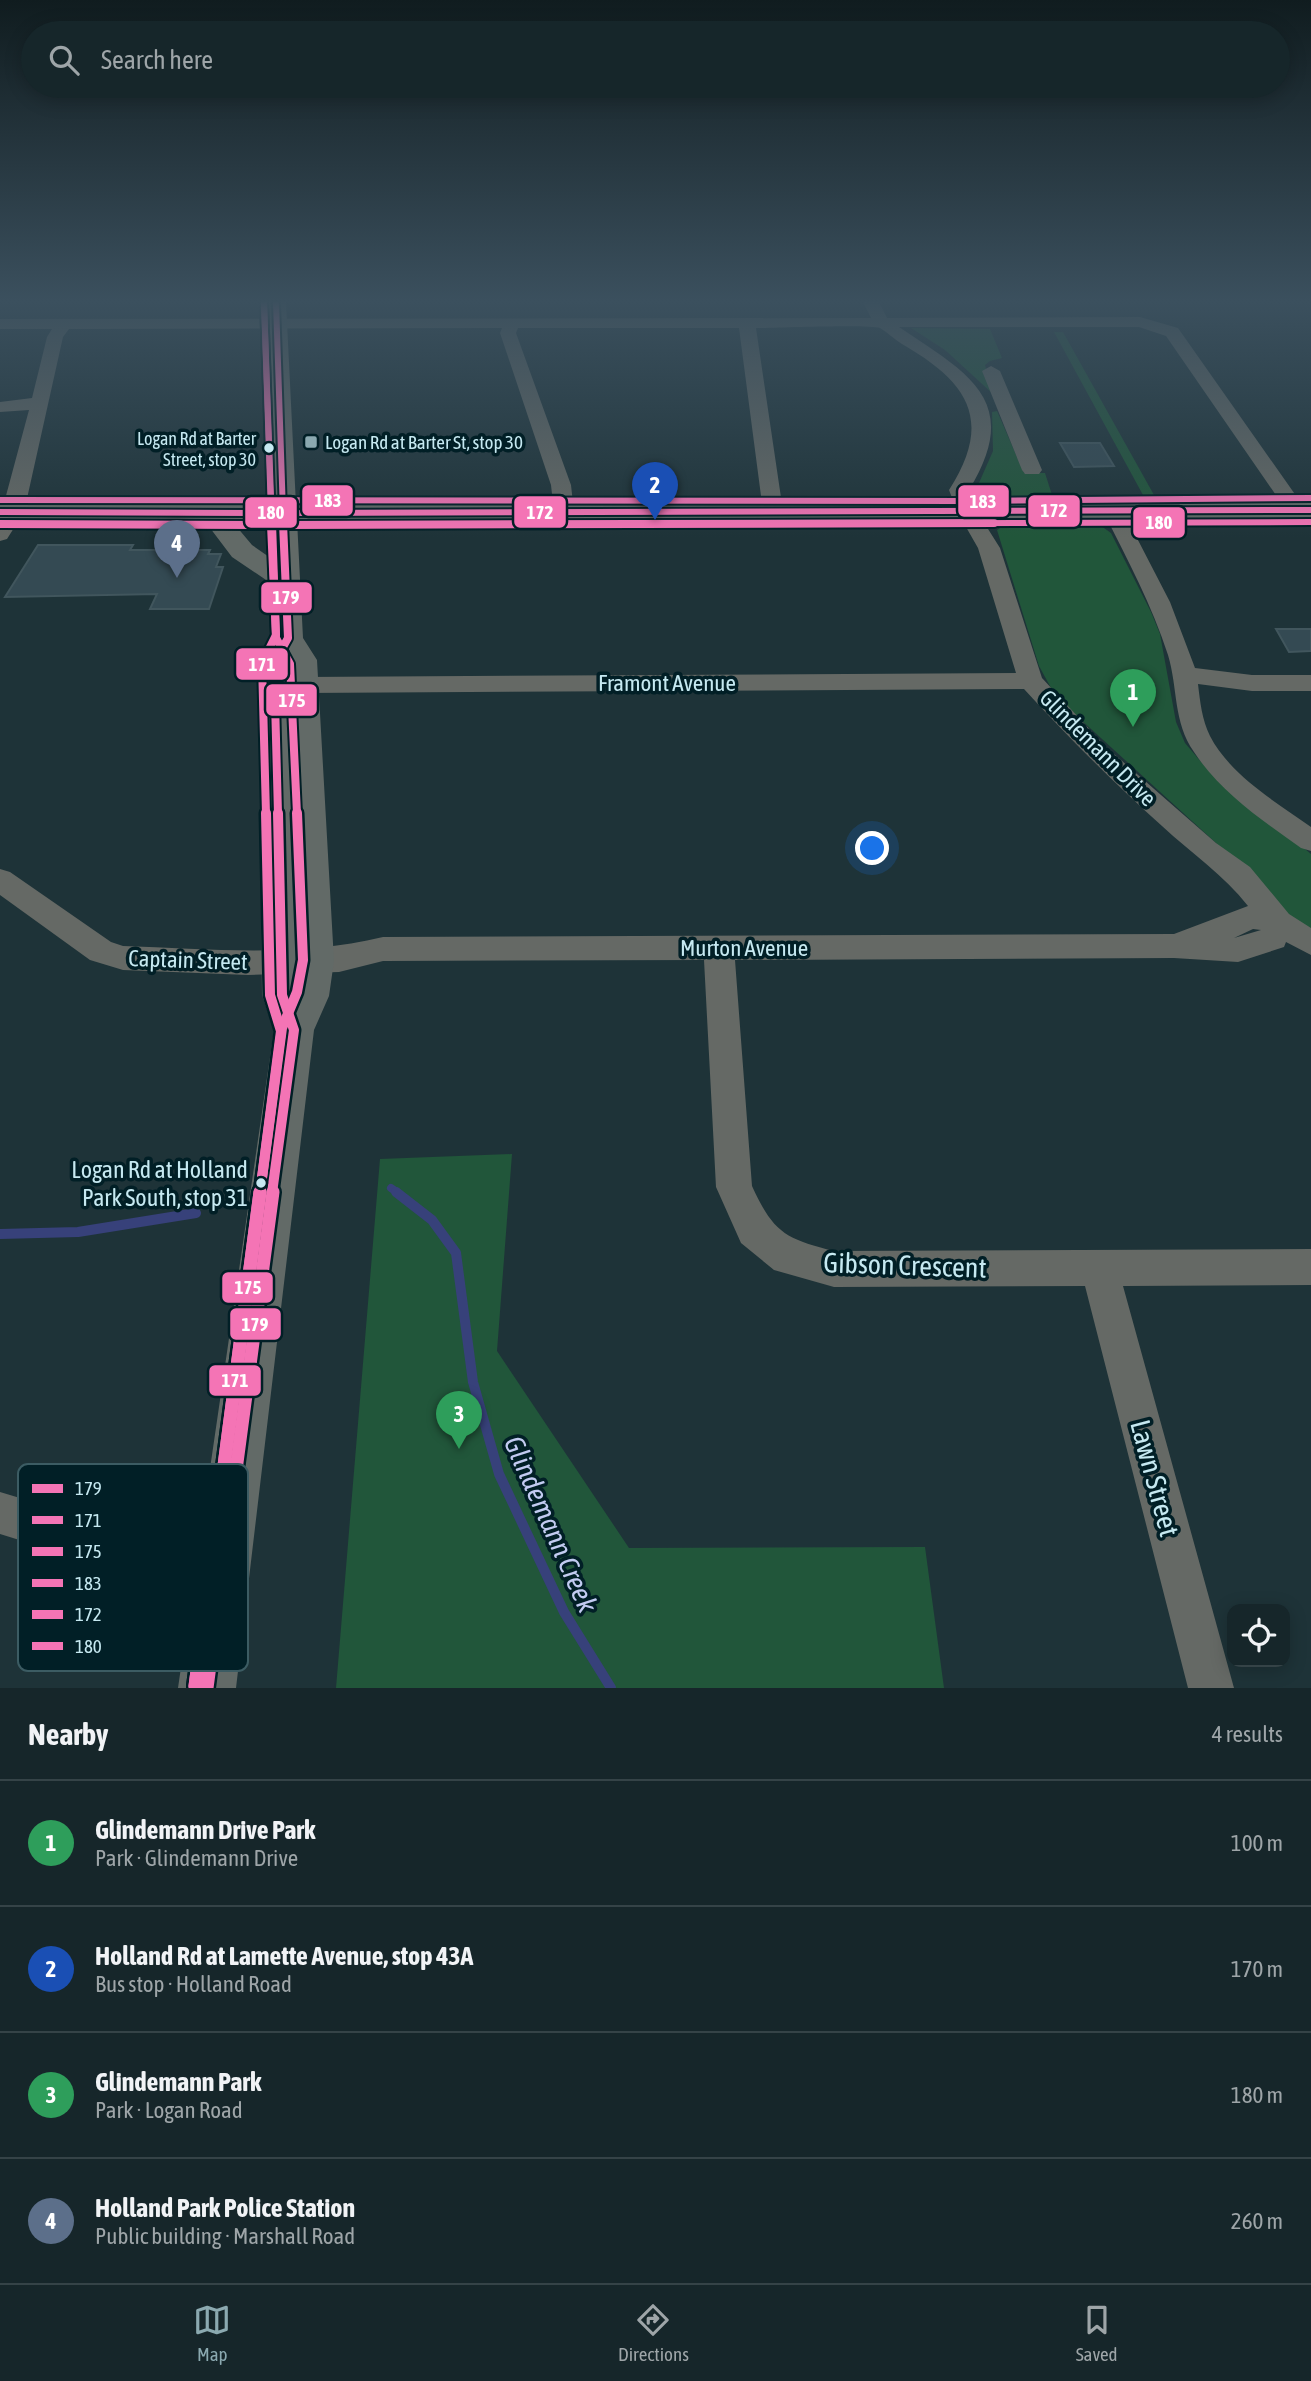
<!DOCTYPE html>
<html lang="en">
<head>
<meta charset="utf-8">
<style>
  :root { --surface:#16262a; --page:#233236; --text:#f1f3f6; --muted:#9ea5a8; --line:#354347; --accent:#8ba9b0 }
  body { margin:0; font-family:"Asap Condensed",sans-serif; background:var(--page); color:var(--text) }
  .controls { position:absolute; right:21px; bottom:21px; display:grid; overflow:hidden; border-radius:14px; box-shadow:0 4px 18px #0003 }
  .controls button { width:63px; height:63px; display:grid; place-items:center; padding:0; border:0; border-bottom:2px solid var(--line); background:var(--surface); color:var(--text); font:35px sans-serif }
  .you { position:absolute; left:873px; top:849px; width:24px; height:24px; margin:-18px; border:5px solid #fff; border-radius:50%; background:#1a73e8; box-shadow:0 0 0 10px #1a73e833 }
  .badge { display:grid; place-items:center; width:46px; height:46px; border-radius:50%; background:var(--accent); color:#fff; font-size:23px; font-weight:700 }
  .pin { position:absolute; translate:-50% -58px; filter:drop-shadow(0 2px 4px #0008) }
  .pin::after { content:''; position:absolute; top:37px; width:24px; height:21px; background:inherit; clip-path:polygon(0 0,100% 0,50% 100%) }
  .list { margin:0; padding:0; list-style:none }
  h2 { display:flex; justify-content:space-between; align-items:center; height:91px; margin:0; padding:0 28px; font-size:30px }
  h2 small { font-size:23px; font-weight:400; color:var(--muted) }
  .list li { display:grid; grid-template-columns:46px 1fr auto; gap:21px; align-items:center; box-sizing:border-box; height:126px; padding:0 28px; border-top:2px solid var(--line) }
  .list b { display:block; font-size:26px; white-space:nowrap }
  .list p { margin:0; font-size:23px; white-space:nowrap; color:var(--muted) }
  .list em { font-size:23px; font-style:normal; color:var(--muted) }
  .icon { flex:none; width:38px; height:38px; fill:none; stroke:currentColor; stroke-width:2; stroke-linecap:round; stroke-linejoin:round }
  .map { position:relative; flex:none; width:1311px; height:1688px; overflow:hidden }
  .search { position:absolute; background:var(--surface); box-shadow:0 4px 18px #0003; left:21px; right:21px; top:21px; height:77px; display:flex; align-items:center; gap:18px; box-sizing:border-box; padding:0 24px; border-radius:38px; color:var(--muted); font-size:26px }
  .sheet { height:595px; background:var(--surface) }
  nav { display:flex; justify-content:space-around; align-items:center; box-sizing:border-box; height:98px; border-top:2px solid var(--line); background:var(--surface); font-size:19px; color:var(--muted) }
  nav a { display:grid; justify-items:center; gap:4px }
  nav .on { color:var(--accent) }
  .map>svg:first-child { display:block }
  .green { fill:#21563a }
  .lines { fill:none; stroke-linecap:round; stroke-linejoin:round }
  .stream-far1 { stroke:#37417a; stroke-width:8 }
  .stream { stroke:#37417a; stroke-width:10 }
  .building { fill:#344a53; stroke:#41565d; stroke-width:2 }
  .minor { fill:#656965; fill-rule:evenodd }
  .major { fill:#626a67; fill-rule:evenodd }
  .bus-1-far3-casing { stroke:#011f26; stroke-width:10 }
  .bus-1-far2-casing { stroke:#011f26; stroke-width:12 }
  .bus-1-far1-casing { stroke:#011f26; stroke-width:15 }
  .bus-1-casing { stroke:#011f26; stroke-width:18 }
  .bus-2-far3-casing { stroke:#011f26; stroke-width:10 }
  .bus-2-far2-casing { stroke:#011f26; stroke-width:12 }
  .bus-2-far1-casing { stroke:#011f26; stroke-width:15 }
  .bus-2-casing { stroke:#011f26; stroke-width:18 }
  .bus-3-far3-casing { stroke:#011f26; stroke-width:10 }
  .bus-3-far2-casing { stroke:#011f26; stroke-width:12 }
  .bus-3-far1-casing { stroke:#011f26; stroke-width:15 }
  .bus-3-casing { stroke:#011f26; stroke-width:18 }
  .bus-4-casing { stroke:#011f26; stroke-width:10 }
  .bus-5-casing { stroke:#011f26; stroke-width:10 }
  .bus-6-far1-casing { stroke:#011f26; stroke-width:10 }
  .bus-6-casing { stroke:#011f26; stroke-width:12 }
  .bus-1-far3 { stroke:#f474b5; stroke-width:6 }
  .bus-1-far2 { stroke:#f474b5; stroke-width:8 }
  .bus-1-far1 { stroke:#f474b5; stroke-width:10 }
  .bus-1 { stroke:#f474b5; stroke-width:13 }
  .bus-2-far3 { stroke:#f474b5; stroke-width:6 }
  .bus-2-far2 { stroke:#f474b5; stroke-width:8 }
  .bus-2-far1 { stroke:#f474b5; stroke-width:10 }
  .bus-2 { stroke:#f474b5; stroke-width:13 }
  .bus-3-far3 { stroke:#f474b5; stroke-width:6 }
  .bus-3-far2 { stroke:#f474b5; stroke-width:8 }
  .bus-3-far1 { stroke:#f474b5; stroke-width:10 }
  .bus-3 { stroke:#f474b5; stroke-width:13 }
  .bus-4 { stroke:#f474b5; stroke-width:6 }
  .bus-5 { stroke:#f474b5; stroke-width:6 }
  .bus-6-far1 { stroke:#f474b5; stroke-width:6 }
  .bus-6 { stroke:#f474b5; stroke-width:8 }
  .poi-dot { fill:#8ba9b0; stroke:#011f26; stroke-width:2.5 }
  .bus-dot { fill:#c6e9f1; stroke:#011f26; stroke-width:2.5 }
  .labels { text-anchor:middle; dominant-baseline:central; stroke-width:7; stroke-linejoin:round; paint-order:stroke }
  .far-bus-label { font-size:18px; fill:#c6e9f1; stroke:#011f26; text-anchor:end }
  .far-poi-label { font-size:19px; fill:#c6e9f1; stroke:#011f26; text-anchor:start }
  .street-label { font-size:23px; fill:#c6e9f1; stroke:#011f26 }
  .near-bus-label { font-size:24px; fill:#c6e9f1; stroke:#011f26; text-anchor:end }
  .near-street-label { font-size:28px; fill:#c6e9f1; stroke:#011f26 }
  .near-water-label { font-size:28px; font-style:italic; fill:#c2cbf1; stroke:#011f26 }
  .key { fill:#011f26; stroke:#3c5c63; stroke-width:2 }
  .key-label { font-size:19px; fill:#c6e9f1 }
  .line-badge { stroke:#011f26; stroke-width:2.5 }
  .badge-label { font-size:19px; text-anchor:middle; font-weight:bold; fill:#fff }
</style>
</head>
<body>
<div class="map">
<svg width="1311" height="1688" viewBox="0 0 1311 1688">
  <rect width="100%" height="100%" fill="#1e3338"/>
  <path class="green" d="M911,328l79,1 12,29 -12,3 -5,4 8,29 -48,-44z
    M1054,332h9l91,163h-11z
    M997,411l27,62h21l8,25 -50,-1 -28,-5 18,-41 -1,-39z
    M1097,523l14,10 40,79 9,22 16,88 9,21 17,20 109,91v75l-16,-4 -56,-61 -183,-167 -17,-31 -42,-136 9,-6z
    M512,1154l-15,197 132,197 296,-1 19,141h-608l44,-529z"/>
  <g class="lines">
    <path class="stream-far1" d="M391,1188l7,5"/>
    <path class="stream" d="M396,1192l36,28 24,33 17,129 26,92 65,138 47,76
      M0,1234l78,-2 118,-19"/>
  </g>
  <path class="building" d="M1060,443h40l14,23 -40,1z
    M38,545h95l-3,5h80l-2,4h13l-5,13h7l-14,42h-59l7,-15 -152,3z
    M1276,629h35v22l-22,1z"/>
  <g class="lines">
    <path class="minor" d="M863,302h16l8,16 253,-1 38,11 128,182 -10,6 -7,-2 -123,-178 -27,-9h-240c68,46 125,73 70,163l9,23 22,35 42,130 64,69 110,96 34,24 39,47 22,14v27l-25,-13 -2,5 -46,15 -64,-4 -439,2 17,226c21,46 33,53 82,65l477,-2v36l-188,1 111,402h-46l-103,-402 -251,1 -60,-17 -33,-27 -25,-56 -12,-227 -321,1 -44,11 -91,3 -125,-5 -33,-10 -90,-65v-26l10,3 101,70 12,4c87,3 175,12 260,-9l791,-3 74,-28c-24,-31 -57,-53 -86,-80 -49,-44 -94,-89 -138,-137l-721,4 -9,-2 -3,-6 3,-6 9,-2 713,-4 -38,-125 -20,-35 -9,-23c45,-70 19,-108 -47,-146 -8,-5 -15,-12 -22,-16 -10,-4 -106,0 -124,0l27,183 -10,6 -10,-6 -24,-183h-221l-2,5 55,152 3,27 -10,6 -10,-6 -3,-27 -51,-152 2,-5 -433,1 -6,8 -39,175 -17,27 -7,2v-23l29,-108 -29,2v-10l32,-4 15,-61 5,-8h-52v-10l871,-1zM1253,929l8,1 -27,8z
      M991,366l9,5 42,99 -3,4h-14l-3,-4 -40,-99z
      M1114,507l10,6 46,89 25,66 57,7h59v16h-59l-54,-7c2,17 4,36 12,52 20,39 67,67 101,91v24l-10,-3c-38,-27 -81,-56 -107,-96 -21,-30 -16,-64 -26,-97 -16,-50 -41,-96 -64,-142z
      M0,1492l223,67 16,6 6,16 -6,16 -16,6 -223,-69z"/>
    <path class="major" d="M266,302h20l10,203 1015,-3v16l-1014,2 6,118 14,22 17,301 -5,35 -15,34 -78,658h-58l96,-658 -12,-35 -3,-332 14,-25 -1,-54 -40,-27 -28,-37h-204v-16l270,1zM231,520h40l1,39 -20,-14z"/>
    <defs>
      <path id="bus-1-far3" d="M0,512l283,1v12"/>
      <path id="bus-1-far2" d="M278,814l-4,-151 14,-25 -5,-115"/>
      <path id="bus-1-far1" d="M272,1193l22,-163 -12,-35 -4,-182"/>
      <path id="bus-1" d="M207,1688l66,-496"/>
      <path id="bus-2-far3" d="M0,524l183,1"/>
      <path id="bus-2-far2" d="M0,524l271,1 5,110 -14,28 4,151"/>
      <path id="bus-2-far1" d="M260,1193l21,-162 -11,-36 -4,-182"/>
      <path id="bus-2" d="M195,1686l65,-494"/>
      <path id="bus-3-far3" d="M264,302l8,223"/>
      <path id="bus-3-far2" d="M272,523l4,115 14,26 7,150"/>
      <path id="bus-3-far1" d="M260,1193l22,-165 15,-36 6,-32 -6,-147"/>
      <path id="bus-3" d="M195,1686l65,-494"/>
      <path id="bus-4" d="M0,500l968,1 343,-3"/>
      <path id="bus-5" d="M276,302l7,211
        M283,513l1028,-3"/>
      <path id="bus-6-far1" d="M264,302l7,211
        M394,525l917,-3"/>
      <path id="bus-6" d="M283,525l711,-2"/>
    </defs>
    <use href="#bus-1-far3" class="bus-1-far3-casing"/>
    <use href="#bus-1-far2" class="bus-1-far2-casing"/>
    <use href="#bus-1-far1" class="bus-1-far1-casing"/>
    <use href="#bus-1" class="bus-1-casing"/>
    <use href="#bus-2-far3" class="bus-2-far3-casing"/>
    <use href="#bus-2-far2" class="bus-2-far2-casing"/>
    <use href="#bus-2-far1" class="bus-2-far1-casing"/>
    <use href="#bus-2" class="bus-2-casing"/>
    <use href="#bus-3-far3" class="bus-3-far3-casing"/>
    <use href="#bus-3-far2" class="bus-3-far2-casing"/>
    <use href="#bus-3-far1" class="bus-3-far1-casing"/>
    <use href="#bus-3" class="bus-3-casing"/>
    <use href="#bus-4" class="bus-4-casing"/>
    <use href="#bus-5" class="bus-5-casing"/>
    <use href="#bus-6-far1" class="bus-6-far1-casing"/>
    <use href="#bus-6" class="bus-6-casing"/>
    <use href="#bus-1-far3" class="bus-1-far3"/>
    <use href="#bus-1-far2" class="bus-1-far2"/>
    <use href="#bus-1-far1" class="bus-1-far1"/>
    <use href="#bus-1" class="bus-1"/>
    <use href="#bus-2-far3" class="bus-2-far3"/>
    <use href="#bus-2-far2" class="bus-2-far2"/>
    <use href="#bus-2-far1" class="bus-2-far1"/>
    <use href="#bus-2" class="bus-2"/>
    <use href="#bus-3-far3" class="bus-3-far3"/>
    <use href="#bus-3-far2" class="bus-3-far2"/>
    <use href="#bus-3-far1" class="bus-3-far1"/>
    <use href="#bus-3" class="bus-3"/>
    <use href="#bus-4" class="bus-4"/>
    <use href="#bus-5" class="bus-5"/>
    <use href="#bus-6-far1" class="bus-6-far1"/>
    <use href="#bus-6" class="bus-6"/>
  </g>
  <linearGradient id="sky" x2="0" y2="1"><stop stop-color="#101c1f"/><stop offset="0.56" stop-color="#3b505e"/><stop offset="1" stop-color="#3b505e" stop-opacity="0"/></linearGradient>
  <rect width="1311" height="538" fill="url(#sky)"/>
  <rect class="poi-dot" x="304" y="435" width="14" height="14" rx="3.5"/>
  <g class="bus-dot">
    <circle cx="269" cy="448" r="6"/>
    <circle cx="261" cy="1183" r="6"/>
  </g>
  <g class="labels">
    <g class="far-bus-label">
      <text x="256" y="438">Logan Rd at Barter<tspan x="256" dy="21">Street, stop 30</tspan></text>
    </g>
    <g class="far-poi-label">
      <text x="325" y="442">Logan Rd at Barter St, stop 30</text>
    </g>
    <g class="street-label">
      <text x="667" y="683">Framont Avenue</text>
      <text transform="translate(1098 748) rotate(45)">Glindemann Drive</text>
      <text x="744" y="948">Murton Avenue</text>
      <text transform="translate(188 960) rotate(2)">Captain Street</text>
    </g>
    <g class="near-bus-label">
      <text x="248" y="1169">Logan Rd at Holland<tspan x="248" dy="28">Park South, stop 31</tspan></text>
    </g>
    <g class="near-street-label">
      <text transform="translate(905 1265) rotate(2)">Gibson Crescent</text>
      <text transform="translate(1155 1478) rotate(75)">Lawn Street</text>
    </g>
    <g class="near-water-label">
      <text transform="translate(551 1524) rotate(66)">Glindemann Creek</text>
    </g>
  </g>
  <rect x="18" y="1464" width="230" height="207" rx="10" class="key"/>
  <rect x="32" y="1484" width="31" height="9" fill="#f474b5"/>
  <rect x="32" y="1516" width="31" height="8" fill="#f474b5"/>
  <rect x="32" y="1547" width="31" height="9" fill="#f474b5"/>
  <rect x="32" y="1579" width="31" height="8" fill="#f474b5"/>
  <rect x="32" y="1610" width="31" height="9" fill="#f474b5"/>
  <rect x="32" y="1642" width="31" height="8" fill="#f474b5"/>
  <g class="key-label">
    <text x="75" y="1495">179</text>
    <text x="75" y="1527">171</text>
    <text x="75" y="1558">175</text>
    <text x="75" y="1590">183</text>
    <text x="75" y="1621">172</text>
    <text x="75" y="1653">180</text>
  </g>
  <g class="line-badge">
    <rect x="301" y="484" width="53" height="33" rx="7" fill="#f474b5"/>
    <rect x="957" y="484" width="53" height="34" rx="7" fill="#f474b5"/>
    <rect x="1027" y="494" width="54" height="34" rx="7" fill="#f474b5"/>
    <rect x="513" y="495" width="54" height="34" rx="7" fill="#f474b5"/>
    <rect x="244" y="496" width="54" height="33" rx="7" fill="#f474b5"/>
    <rect x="1132" y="506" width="54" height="33" rx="7" fill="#f474b5"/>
    <rect x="260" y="581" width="53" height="33" rx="7" fill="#f474b5"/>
    <rect x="235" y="647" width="54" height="34" rx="7" fill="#f474b5"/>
    <rect x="265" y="683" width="53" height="34" rx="7" fill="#f474b5"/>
    <rect x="221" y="1271" width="53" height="33" rx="7" fill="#f474b5"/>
    <rect x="229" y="1307" width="53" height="34" rx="7" fill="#f474b5"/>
    <rect x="208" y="1364" width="54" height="33" rx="7" fill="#f474b5"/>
  </g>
  <g class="badge-label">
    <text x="328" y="507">183</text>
    <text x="983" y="508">183</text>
    <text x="1054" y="517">172</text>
    <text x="540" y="519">172</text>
    <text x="271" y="519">180</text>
    <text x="1159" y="529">180</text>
    <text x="286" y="604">179</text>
    <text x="262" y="671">171</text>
    <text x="292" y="707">175</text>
    <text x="248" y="1294">175</text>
    <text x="255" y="1331">179</text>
    <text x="235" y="1387">171</text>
  </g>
</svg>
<div class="controls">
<button><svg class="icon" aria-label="locate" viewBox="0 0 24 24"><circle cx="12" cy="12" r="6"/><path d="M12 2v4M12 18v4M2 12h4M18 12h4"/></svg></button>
</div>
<div class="you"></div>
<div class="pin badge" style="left:1133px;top:727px;background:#2e9e5b">1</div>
<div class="pin badge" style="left:655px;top:520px;background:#1a4fb4">2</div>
<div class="pin badge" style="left:459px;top:1449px;background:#2e9e5b">3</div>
<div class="pin badge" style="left:177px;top:578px;background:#5c6f8a">4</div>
<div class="search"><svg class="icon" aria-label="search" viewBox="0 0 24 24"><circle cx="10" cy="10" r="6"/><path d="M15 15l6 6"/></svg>Search here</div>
</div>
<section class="sheet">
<h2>Nearby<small>4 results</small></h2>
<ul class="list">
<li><span class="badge" style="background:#2e9e5b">1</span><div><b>Glindemann Drive Park</b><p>Park · Glindemann Drive</p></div><em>100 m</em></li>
<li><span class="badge" style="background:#1a4fb4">2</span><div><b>Holland Rd at Lamette Avenue, stop 43A</b><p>Bus stop · Holland Road</p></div><em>170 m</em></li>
<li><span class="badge" style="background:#2e9e5b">3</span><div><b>Glindemann Park</b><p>Park · Logan Road</p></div><em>180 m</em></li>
<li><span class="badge" style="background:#5c6f8a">4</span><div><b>Holland Park Police Station</b><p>Public building · Marshall Road</p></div><em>260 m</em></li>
</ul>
</section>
<nav>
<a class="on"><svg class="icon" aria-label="map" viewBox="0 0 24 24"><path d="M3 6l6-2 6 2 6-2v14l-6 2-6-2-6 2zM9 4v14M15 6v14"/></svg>Map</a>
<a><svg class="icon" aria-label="directions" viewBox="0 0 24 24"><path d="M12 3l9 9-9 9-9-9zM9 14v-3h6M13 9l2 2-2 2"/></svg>Directions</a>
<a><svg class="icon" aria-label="saved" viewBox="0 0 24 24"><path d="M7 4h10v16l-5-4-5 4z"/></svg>Saved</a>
</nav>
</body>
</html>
